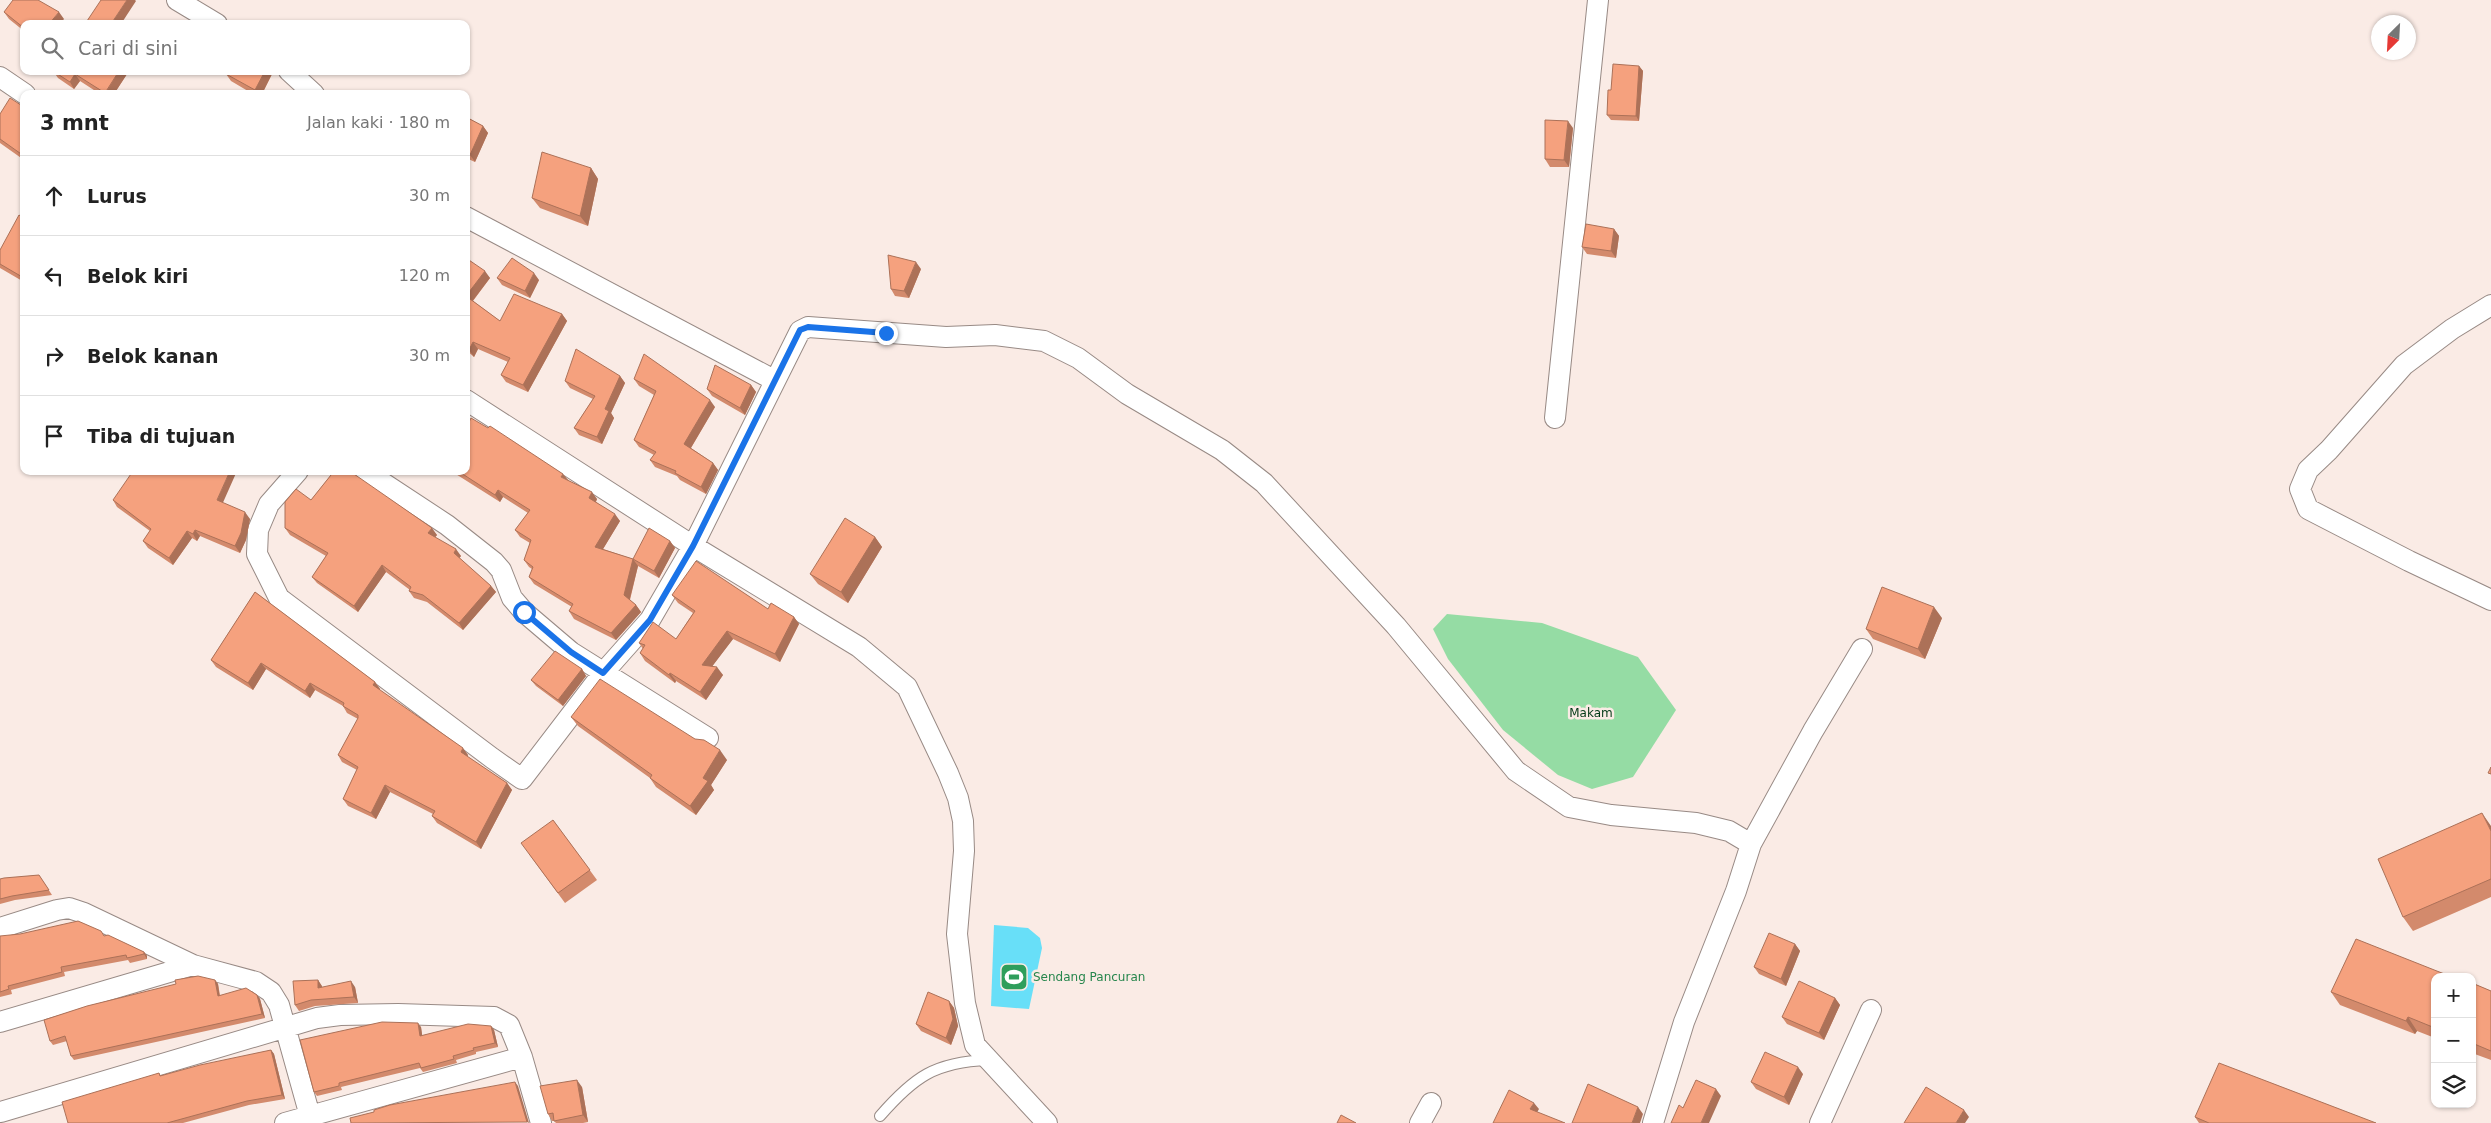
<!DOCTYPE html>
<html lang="id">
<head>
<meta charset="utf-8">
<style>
  :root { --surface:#fff; --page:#f6f6f6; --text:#222; --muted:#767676; --line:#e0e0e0 }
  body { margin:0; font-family:"DejaVu Sans",sans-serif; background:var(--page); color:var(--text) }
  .controls { position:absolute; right:15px; bottom:15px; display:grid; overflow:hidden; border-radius:10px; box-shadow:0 1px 4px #0004 }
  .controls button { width:45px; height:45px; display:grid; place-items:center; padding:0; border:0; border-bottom:1px solid var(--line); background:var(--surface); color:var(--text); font:25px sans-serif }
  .compass { position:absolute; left:2371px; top:15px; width:45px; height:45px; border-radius:50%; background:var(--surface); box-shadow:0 1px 4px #0004; rotate:204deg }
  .stop { position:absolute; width:15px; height:15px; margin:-11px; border:4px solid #1a73e8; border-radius:50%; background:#fff }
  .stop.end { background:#1a73e8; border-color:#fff; box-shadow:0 1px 5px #0008 }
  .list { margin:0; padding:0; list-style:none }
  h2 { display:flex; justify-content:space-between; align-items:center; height:65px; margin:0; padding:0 20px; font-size:21px }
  h2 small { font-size:16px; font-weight:400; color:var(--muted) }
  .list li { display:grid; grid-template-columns:32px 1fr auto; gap:15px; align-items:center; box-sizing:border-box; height:80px; padding:0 20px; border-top:1px solid var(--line) }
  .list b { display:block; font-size:19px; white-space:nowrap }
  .list em { font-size:16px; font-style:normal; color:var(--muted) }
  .icon { flex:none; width:28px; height:28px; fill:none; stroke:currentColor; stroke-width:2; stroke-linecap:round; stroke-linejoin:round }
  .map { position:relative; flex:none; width:2491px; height:1123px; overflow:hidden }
  .search { position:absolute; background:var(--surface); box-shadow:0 1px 4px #0004; left:20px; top:20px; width:450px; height:55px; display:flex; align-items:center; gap:12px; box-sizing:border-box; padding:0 18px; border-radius:10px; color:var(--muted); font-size:19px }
  .panel { position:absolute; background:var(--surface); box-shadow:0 1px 4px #0004; left:20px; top:90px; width:450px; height:385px; border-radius:10px }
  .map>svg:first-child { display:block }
  .green { fill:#95dca4 }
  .water { fill:#68dff8 }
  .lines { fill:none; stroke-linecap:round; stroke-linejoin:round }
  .service-casing { stroke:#988a85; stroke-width:12 }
  .minor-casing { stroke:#988a85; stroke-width:22 }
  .service { stroke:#fff; stroke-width:10 }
  .minor { stroke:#fff; stroke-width:20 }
  .wall { fill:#d38a6c }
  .shaded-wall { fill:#ac7158 }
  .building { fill:#f5a17e; stroke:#ac7158 }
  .route { stroke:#1a73e8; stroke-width:6 }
  .labels { text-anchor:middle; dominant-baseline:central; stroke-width:5; stroke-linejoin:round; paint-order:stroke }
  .park-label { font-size:12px; fill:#003915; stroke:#faebe5 }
  .leisure-label { font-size:12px; fill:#27864d; stroke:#faebe5; text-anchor:start }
</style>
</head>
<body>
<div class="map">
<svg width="2491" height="1123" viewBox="0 0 2491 1123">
  <rect width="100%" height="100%" fill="#faebe5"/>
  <path class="green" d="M1447,614l95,9 96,34 38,53 -43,67 -41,12 -34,-14 -55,-45 -55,-71 -15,-30z"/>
  <path class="water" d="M994,925l34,3 12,10 2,10 -13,61 -38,-3z"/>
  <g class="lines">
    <defs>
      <path id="service" d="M880,1116c34,-39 55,-54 108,-56"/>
      <path id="minor" d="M177,0l40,24
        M289,71l25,23
        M0,77l25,17
        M466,217l308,163
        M2491,305l-39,24 -48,36 -75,85 -21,20 -8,19 8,20 101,52 82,39
        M466,400l227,146 166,101 48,40 41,86 10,25 5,23 1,30 -7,83 8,69 10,42 72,78
        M1555,418l43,-418
        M298,471l-29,33 -11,26 -1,24 22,44 213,160 30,21 81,-106 47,-53 43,-74 107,-215 8,-4 138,10 49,-2 49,6 34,17 49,36 95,56 42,33 132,143 120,145 53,36 42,8 85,8 33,8 22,13
        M365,471l82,54 47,37 7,8 11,28 12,14 47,40 137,86
        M0,928l57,-18 12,-2 15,5 109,52 63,17 15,10 8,13 31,111 212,-59 19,66
        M0,1022l193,-57
        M1,1112l316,-94 23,-3 58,-1 96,3 15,8 13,32
        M285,1123l25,-7 2,7
        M1420,1123l11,-20
        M1653,1123l31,-101 52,-131 15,-47 62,-113 49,-82
        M1820,1123l51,-113"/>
    </defs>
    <use href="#service" class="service-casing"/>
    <use href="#minor" class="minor-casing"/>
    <use href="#service" class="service"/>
    <use href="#minor" class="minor"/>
  </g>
  <path class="wall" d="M4,12l60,7 -40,5v7l-15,-12z
    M1639,66l4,5 -4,50 -28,-1 -4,-5 4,-25z
    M53,71h76l-15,23h-14l-20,-13 -6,8 -16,-11z
    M273,72l-11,22h-9l-22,-13 -5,-7z
    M24,107v53l-24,-17v-29z
    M466,117l17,9 5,7 -13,29 -9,-4z
    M1573,128l-4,39h-19l-5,-8z
    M591,168l7,11 -10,47 -48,-18 -8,-10z
    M24,218v64l-24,-14v-18z
    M1614,229l5,7 -3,22 -29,-4 -5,-7z
    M466,258l24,20 -17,23 27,20 62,-7 5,7 -39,71 -22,-10 -5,-7 7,-13 -30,-13 -4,8 -8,-7z
    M921,269l-12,29 -14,-2 -4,-7z
    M497,278l42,2 -9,18 -28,-13z
    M620,376l5,7 -14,30 3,5 -12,26 -23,-9 -5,-7 19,-29 -23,-11 -5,-7z
    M634,379l81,28 -24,41 22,15 5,7 -12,24 -26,-14 -3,-4 -22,-9 -5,-7 4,-5 -15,-8 -5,-7 20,-45 -15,-9z
    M751,385l5,7 -11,23 -33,-19 -5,-7z
    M333,471h21v4l83,60 -2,2 26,19 -2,2 32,28 5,6 -33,38 -36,-28 -13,-4 -5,-7 1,-1 -24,-18 -28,40 -41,-29 -5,-6 14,-21 -36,-21 -5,-7 26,-28 20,-25z
    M451,471h15l102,9 29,19 -1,3 24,19 -17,28 30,10 37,-18 5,7 -16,30 -21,-12 -8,34 6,5 5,7 -25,28 -42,-21 -5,-8 3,-4 -38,-23 -5,-7 3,-8 -3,-2 -5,-7 6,-17 -10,-6 -5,-7 13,-17 -25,-16 -3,5z
    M113,500l110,3 27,16 -4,21 -6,13 -40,-17 -3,5 -5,-3 -19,27 -25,-17 -5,-7 7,-10 -33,-24z
    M875,537l7,10 -34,56 -30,-19 -8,-10z
    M255,592l120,90 5,7 -1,1 89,65 -1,2 40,26 5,7 -31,59 -44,-26 -5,-7 1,-2 -43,-22 -14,27 -28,-13 -5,-7 14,-29 -15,-8 -4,-7 20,-36 -11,-6 -4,-7 -28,-16 -5,8 -44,-29 -13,21 -37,-23 -5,-7z
    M672,595l96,14 26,8 5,7 -19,38 -47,-23 -21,27 11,9 -17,25 -30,-19 -1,2 -30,-22 -5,-8 3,-4 -4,-6 37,-4 17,-26 -15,-10z
    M1942,618l-17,41 -52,-20 -7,-10z
    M582,669l4,7 -23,30 -27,-20 -5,-6z
    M571,717l156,43 -16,25 3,5 -18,25 -40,-28 -6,-9 -72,-52z
    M553,820l44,60 -32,23 -36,-49z
    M2491,826v71l-78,34 -10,-14z
    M39,875l13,20 -37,5 -15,4v-25z
    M0,936h104l40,16 3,4v3l-17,4 -2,-3 -64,12 1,4 -54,14 1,4 -12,3z
    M1795,944l5,7 -14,35 -27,-12 -5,-7z
    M2435,977v61l-18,-7 -2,3 -75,-29 -9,-13z
    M215,980l3,4 2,11h37l3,4 5,19 -191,42 -3,-4 -4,-15 -14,4 -3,-4z
    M318,980l4,7h33l3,16 -43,3 -16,5 -4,-6z
    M2472,983l19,8v69l-19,-7z
    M1835,998l5,7 -16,35 -37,-16 -5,-7z
    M949,1001l5,7 4,18 -7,19 -30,-14 -5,-7z
    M491,1026l3,4 4,17 -22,5v2l-20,6 1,3 -34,9 -3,-4 -79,19 1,3 -25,6 -3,-4 107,-65 1,9z
    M271,1050l3,4 11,45 -36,6 -66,18h-115l91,-50 2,3z
    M1803,1074l-14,31 -33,-16 -5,-7z
    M582,1087l6,35 -5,1h-27l-2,-2h-2l-4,-7z
    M2195,1117l181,6h-177z"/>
  <path class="shaded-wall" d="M127,0h8l1,1 -15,23h-10z
    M59,12l5,7 -4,5h-11z
    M1639,66l4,5 -4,50 -3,-5z
    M119,71h10l-15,23h-9z
    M265,71h8v1l-11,22h-5l-2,-4z
    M75,74l5,7 -6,8 -4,-7z
    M1568,121l5,7 -4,39 -5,-7z
    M483,126l5,7 -13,29 -5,-7z
    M591,168l7,11 -10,47 -8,-10z
    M1614,229l5,7 -3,22 -5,-7z
    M916,262l5,7 -12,29 -5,-7z
    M485,271l5,7 -19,25 -5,-7z
    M534,273l5,7 -9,18 -5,-7z
    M562,314l5,7 -39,71 -5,-7z
    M473,342l5,7 -4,8 -5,-7z
    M620,376l5,7 -14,30 3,5 -12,26 -5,-7 8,-28z
    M751,385l5,7 -11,23 -5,-7z
    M710,400l5,7 -26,44 -5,-7z
    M713,463l5,7 -12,24 -5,-7z
    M230,471h7l-16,36 -4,-7z
    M563,474l6,7 -8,-4z
    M498,490l5,7 -3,5 -5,-7z
    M592,492l5,7 -3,6 -5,-7z
    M245,512l5,7 -4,21 -6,13 -5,-7z
    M615,514l5,7 -20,33 -5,-7z
    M432,528l5,7 -4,5 -5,-7z
    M195,530l5,6 -3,5 -4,-7z
    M187,531l5,7 -19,27 -4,-7z
    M875,537l7,10 -34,56 -7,-11z
    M670,541l5,7 -16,30 -5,-7z
    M456,549l5,7 -3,4 -4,-7z
    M633,559l5,7 -9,36 -5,-7z
    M382,565l4,7 -28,40 -4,-6z
    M491,586l5,6 -33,38 -4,-7z
    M636,605l5,7 -25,28 -5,-7z
    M1934,607l8,11 -17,41 -7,-10z
    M794,617l5,7 -19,38 -5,-8z
    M727,631l6,8 -25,33 -6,-7z
    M261,663l5,6 -13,21 -5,-7z
    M717,667l6,8 -17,25 -6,-8z
    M582,669l4,7 -23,30 -5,-6z
    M670,673l6,8 -1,2 -6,-8z
    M375,682l5,7 -2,3 -5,-7z
    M310,683l5,7 -5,8 -5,-7z
    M463,748l5,7 -2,4 -5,-7z
    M720,750l7,10 -16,25 3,5 -18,25 -6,-9 13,-28z
    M507,783l5,7 -31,59 -5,-7z
    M385,785l5,7 -14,27 -5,-6z
    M2482,813l9,13v5z
    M1795,944l5,7 -14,35 -5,-7z
    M144,952l3,4v3l-3,-5z
    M215,980l3,4 2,16 -2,-4z
    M318,980l4,6 1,8 -5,-6z
    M351,981l4,6 3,16 -4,-6z
    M257,995l3,4 5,19 -3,-4z
    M1835,998l5,7 -16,35 -5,-7z
    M949,1001l5,7 4,18 -7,19 -5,-7z
    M2408,1017l9,14 -2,3 -9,-13z
    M418,1023l3,4 2,14 -3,-5z
    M491,1026l3,4 4,17 -3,-4z
    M271,1050l3,4 11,45 -3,-4z
    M1798,1067l5,7 -14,31 -5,-8z
    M577,1080l5,7 6,35 -5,-7z
    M515,1082l3,4 11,37 -2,-1z
    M1716,1089l5,7 -12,27h-8z
    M1534,1103l5,6 -4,7 -5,-7z
    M1638,1107l5,7 -3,9h-8z
    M1964,1110l5,7 -4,6h-9z"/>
  <path class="building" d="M13,0h25l21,12 -10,12h-25v4l-20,-16z
    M101,0h26l-16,24h-26z
    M1613,64l26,2 -3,50 -29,-1 1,-25h3z
    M53,71h66l-14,22 -30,-19 -5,8z
    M227,71h38l-10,19 -29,-16z
    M10,98l14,9v49l-24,-17v-25z
    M466,117l17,9 -13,29 -4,-2z
    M1545,120l23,1 -4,39 -19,-1z
    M542,152l49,16 -11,48 -48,-18z
    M19,215l5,3v60l-24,-14v-14z
    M1586,224l28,5 -3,22 -29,-4z
    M888,255l28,7 -12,29 -13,-2z
    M466,258l19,13 -19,25 34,25 14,-27 48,20 -39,71 -22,-10 9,-17 -37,-16 -4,8 -3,-3z
    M512,258l22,15 -9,18 -28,-13z
    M576,349l44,27 -15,33 4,2 -12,26 -23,-9 21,-32 -30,-15z
    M644,354l66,46 -26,44 29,19 -12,24 -26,-14 1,-2 -26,-11 6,-8 -22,-12 22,-49 -22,-12z
    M715,365l36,20 -11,23 -33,-19z
    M471,418l17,10 2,-2 73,48 -2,3 31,15 -3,6 26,16 -20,33 38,12 -9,36 12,10 -25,28 -42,-22 4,-7 -44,-27 4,-10 -9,-7 7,-20 -16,-10 15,-20 -32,-20 -3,5 -37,-24h8v-48l2,1z
    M133,471h97l-13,29 28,12 -4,21 -6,13 -40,-16 -2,4 -6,-3 -18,27 -26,-17 8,-12 -38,-29z
    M333,471h18l3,3 78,54 -4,5 28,16 -2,4 37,33 -32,37 -36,-28 -14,-4 2,-4 -29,-22 -28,41 -42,-29 16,-24 -43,-25v-26l11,-13 15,11 20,-25z
    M845,518l30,19 -34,55 -31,-18z
    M649,528l21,13 -16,30 -21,-12z
    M696,561l72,48 3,-6 23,14 -19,37 -48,-23 -25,34 15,2 -17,25 -30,-19 -1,2 -29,-22 5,-8 -6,-2 14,-21 23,17 19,-28 -23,-16z
    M1882,587l52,20 -16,42 -52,-20z
    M255,592l120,90 -2,3 90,63 -2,4 46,31 -31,59 -44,-26 3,-5 -50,-26 -14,28 -28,-14 15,-32 -20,-12 20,-37v-3l-15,-9 1,-3 -34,-20 -5,8 -44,-28 -13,20 -37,-23z
    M555,651l27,18 -24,31 -27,-20z
    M600,679l95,60 9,1 16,10 -17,28 5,3 -18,25 -40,-28 2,-3 -81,-58z
    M2491,767v7l-3,-1z
    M2482,813l9,18v48l-88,38 -25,-58z
    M553,820l37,50 -32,23 -37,-50z
    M39,875l10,15 -37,6 -12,3v-20l4,-1z
    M78,921l23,10 3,5 4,-1 36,17v2l-17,4 -1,-3 -65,12 1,5 -54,14 1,3 -9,3v-56l20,-2z
    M1769,933l26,11 -14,35 -27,-12z
    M2356,939l96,38h-17v51l-27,-11 -2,4 -75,-29z
    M198,976l17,4 3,16 28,-8 11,7 5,19 -191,42 -6,-20 -15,5 -6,-21 43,-14 89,-22 -1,-4z
    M318,980v8l33,-7 3,16 -43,3 -16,5 -2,-24z
    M1799,981l36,17 -16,35 -37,-16z
    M2472,983l19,8v60l-19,-8z
    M928,992l21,9 4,18 -7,19 -30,-14z
    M382,1022l36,1 2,13 48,-12 23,2 4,17 -22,5 1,2 -21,6 1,3 -33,9 -2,-5 -80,20v3l-25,6 -14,-52z
    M271,1050l11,45 -35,6 -80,22h-99l-6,-21 97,-29 1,3 40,-11z
    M1765,1052l33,15 -14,30 -33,-15z
    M2219,1063l157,60h-167l-14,-6z
    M577,1080l6,35 -29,6 -1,-8 -5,1 -8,-28z
    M1696,1080l20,9 -15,34h-30l8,-18 4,3z
    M515,1082l12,40 -176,1 -1,-5 24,-6v-2l16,-5z
    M1588,1084l50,23 -6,16h-60z
    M1926,1087l38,23 -8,13h-52z
    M1509,1090l25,13 -4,6 35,14h-72z
    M1341,1115l15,8h-19z"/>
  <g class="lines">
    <path class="route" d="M524,612l47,40 32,21 47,-53 43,-74 107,-216 8,-3 78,6"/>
  </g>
  <defs>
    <symbol id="stadium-square" viewBox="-11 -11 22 22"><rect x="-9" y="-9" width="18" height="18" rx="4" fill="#2e9e5b" stroke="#faebe5"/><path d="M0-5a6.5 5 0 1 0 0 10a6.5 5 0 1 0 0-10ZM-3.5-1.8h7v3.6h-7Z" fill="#fff"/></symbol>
  </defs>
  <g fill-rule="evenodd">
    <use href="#stadium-square" x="998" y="961" width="32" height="32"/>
  </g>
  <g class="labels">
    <g class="park-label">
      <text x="1591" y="713">Makam</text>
    </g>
    <g class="leisure-label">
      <text x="1033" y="977">Sendang Pancuran</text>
    </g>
  </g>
</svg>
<div class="controls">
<button>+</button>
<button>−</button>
<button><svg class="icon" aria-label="layers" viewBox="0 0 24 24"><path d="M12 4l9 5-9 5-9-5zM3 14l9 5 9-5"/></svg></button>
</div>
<svg class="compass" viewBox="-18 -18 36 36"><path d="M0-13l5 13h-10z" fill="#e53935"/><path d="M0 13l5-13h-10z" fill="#767676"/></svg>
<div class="stop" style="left:524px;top:612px"></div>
<div class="stop end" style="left:886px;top:333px"></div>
<div class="search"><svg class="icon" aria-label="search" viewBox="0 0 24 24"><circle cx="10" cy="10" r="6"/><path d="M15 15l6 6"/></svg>Cari di sini</div>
<section class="panel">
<h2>3 mnt<small>Jalan kaki · 180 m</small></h2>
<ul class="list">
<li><svg class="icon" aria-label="ahead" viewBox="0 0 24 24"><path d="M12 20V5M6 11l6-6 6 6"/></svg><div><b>Lurus</b></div><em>30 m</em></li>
<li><svg class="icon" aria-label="left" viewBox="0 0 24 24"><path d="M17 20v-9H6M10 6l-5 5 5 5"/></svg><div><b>Belok kiri</b></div><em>120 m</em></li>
<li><svg class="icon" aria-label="right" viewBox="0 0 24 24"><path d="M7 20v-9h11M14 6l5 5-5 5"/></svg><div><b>Belok kanan</b></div><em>30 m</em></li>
<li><svg class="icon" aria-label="arrive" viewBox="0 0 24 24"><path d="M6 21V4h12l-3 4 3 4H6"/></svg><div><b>Tiba di tujuan</b></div></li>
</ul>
</section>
</div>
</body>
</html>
